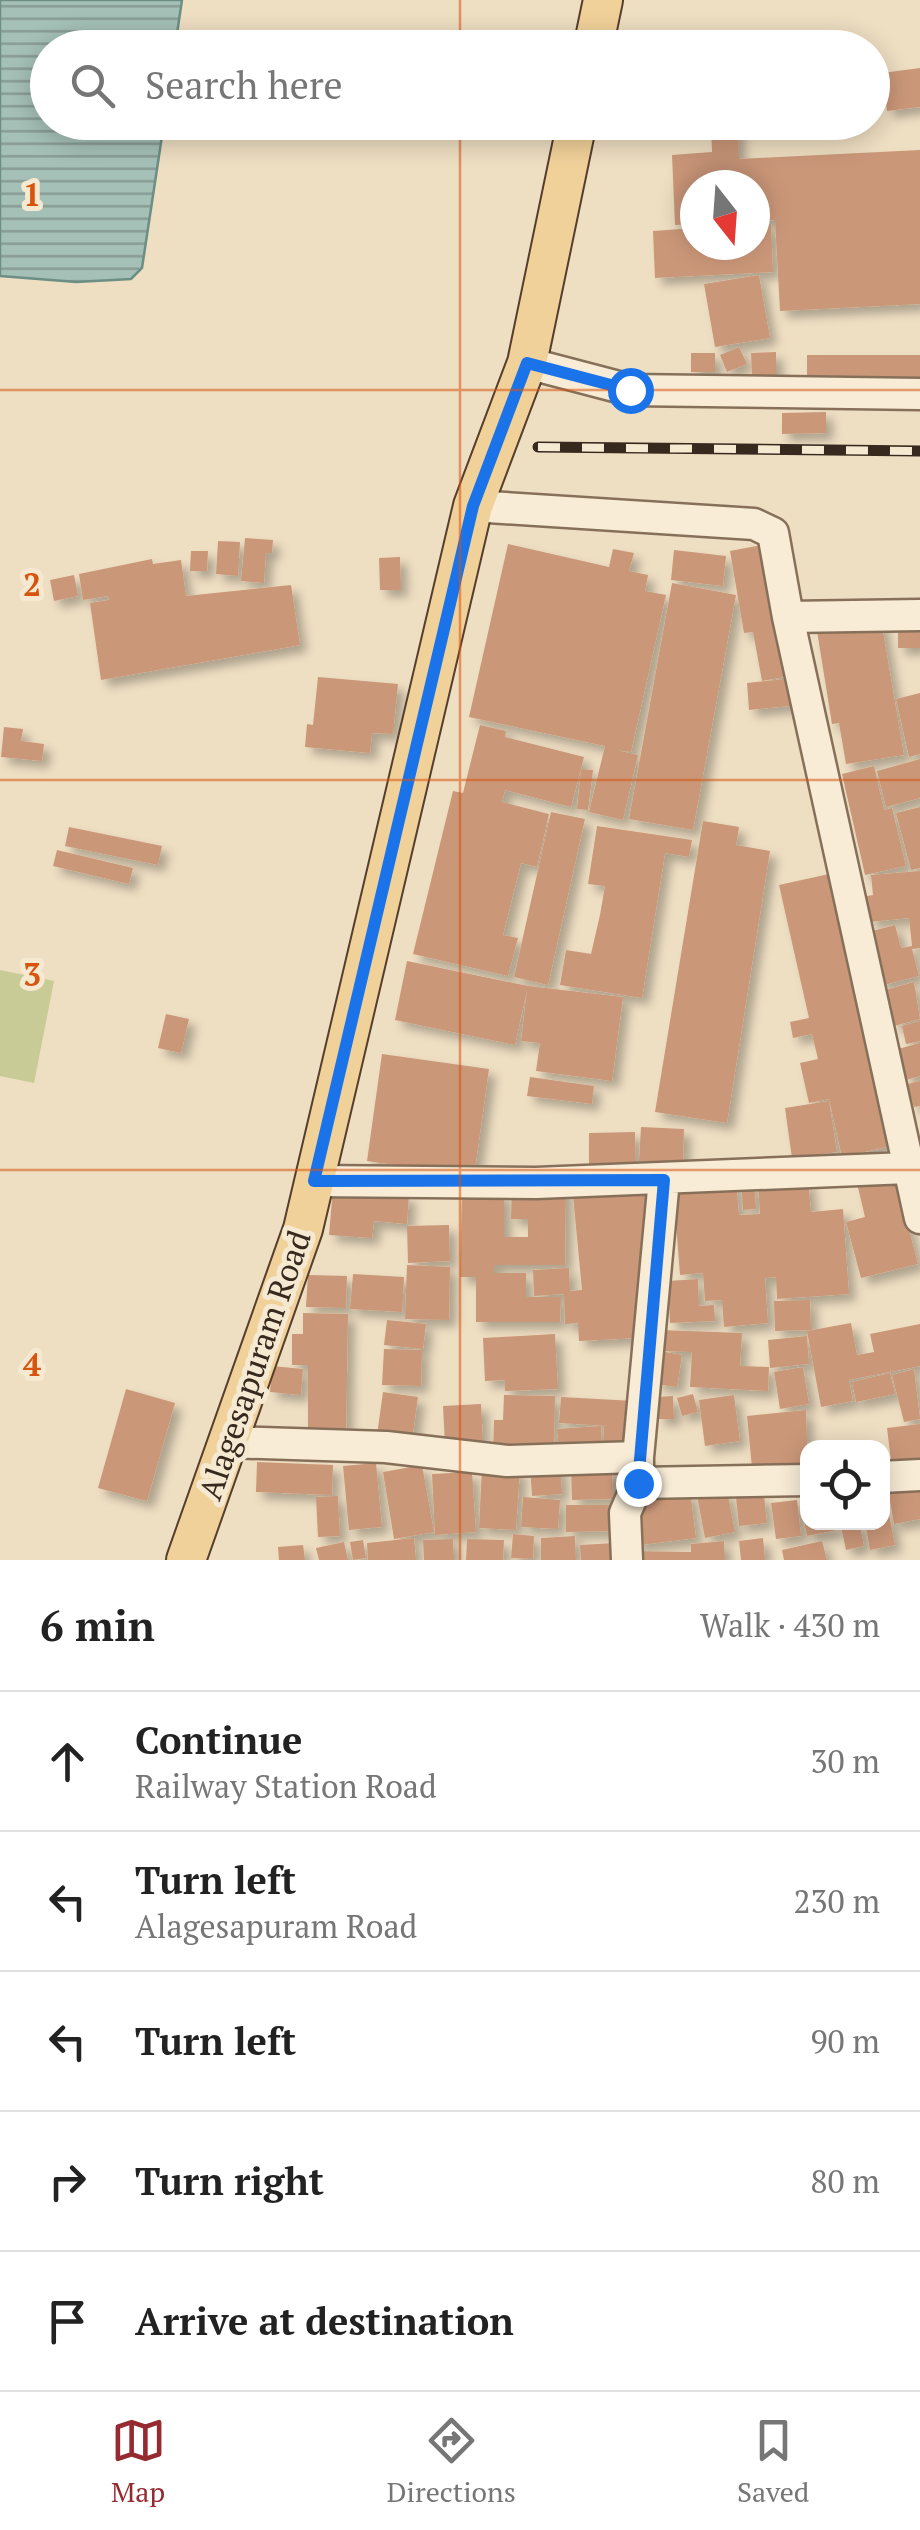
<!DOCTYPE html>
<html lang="en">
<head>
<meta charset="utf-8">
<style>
  :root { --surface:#fff; --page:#f6f6f6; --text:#222; --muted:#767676; --line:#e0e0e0; --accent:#962a31 }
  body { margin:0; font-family:"PT Serif",serif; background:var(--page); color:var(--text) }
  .controls { position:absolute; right:30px; bottom:30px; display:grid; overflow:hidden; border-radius:20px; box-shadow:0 5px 25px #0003 }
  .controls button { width:90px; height:90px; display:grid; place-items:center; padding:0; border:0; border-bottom:2px solid var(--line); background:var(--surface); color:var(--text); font:50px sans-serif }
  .compass { position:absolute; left:680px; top:170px; width:90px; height:90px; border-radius:50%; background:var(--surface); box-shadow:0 5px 25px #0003; rotate:163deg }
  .stop { position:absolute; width:30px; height:30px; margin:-22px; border:8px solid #1a73e8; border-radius:50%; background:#fff }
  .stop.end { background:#1a73e8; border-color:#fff; box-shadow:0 2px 10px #0008 }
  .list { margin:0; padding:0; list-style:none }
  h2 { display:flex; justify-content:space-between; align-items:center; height:130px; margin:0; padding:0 40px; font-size:42px }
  h2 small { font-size:32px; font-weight:400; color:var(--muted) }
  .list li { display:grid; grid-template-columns:65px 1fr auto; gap:30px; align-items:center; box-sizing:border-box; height:140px; padding:0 40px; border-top:2px solid var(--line) }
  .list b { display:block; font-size:38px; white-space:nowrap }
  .list p { margin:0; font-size:32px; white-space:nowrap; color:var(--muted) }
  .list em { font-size:32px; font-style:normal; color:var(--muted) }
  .icon { flex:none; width:55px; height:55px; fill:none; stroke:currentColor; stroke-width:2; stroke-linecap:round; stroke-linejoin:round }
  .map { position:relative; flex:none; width:920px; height:1560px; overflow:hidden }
  .search { position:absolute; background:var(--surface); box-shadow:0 5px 25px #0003; left:30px; right:30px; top:30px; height:110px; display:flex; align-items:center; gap:25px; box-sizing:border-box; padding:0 35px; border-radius:55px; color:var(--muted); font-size:38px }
  .sheet { height:830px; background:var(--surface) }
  nav { display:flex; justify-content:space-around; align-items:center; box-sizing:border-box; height:140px; border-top:2px solid var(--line); background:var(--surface); font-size:28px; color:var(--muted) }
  nav a { display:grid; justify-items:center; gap:5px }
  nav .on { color:var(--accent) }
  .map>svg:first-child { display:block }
  .garden { fill:#c8cb96 }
  .water { fill:url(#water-rules); stroke:#6c8e84; stroke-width:2.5 }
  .building { fill:#cb9779; filter:url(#shadow) }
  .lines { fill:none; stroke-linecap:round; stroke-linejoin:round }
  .minor-casing { stroke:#87705a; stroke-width:35 }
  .major-casing { stroke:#553e2e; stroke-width:42 }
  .minor { stroke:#f8ecd6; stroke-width:30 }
  .major { stroke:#f1d19a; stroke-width:38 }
  .rail-casing { stroke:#37291e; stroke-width:11 }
  .rail { stroke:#f5e9d2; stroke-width:8; stroke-dasharray:22; stroke-linecap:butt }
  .route { stroke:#1a73e8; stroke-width:12 }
  .grid { fill:none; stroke:#d6540e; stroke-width:2.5; stroke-opacity:0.55 }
  .labels { text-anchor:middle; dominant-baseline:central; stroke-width:10; stroke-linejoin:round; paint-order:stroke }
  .street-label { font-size:32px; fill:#37291e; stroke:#f5e9d2 }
  .grid-label { font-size:32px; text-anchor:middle; font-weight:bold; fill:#d6540e; stroke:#f5e9d2; stroke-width:10; stroke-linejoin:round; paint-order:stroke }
</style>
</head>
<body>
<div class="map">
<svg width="920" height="1560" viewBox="0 0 920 1560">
  <defs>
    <pattern id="water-rules" width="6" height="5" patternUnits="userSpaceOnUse" patternTransform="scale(2.5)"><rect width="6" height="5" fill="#a5c0b7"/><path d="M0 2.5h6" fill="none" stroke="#879c94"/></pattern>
    <filter id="shadow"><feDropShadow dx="7" dy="7" stdDeviation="5" flood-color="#0004"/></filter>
  </defs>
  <rect width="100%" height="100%" fill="#eedec2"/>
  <path class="garden" d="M0,970l54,11 -20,102 -34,-7z"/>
  <path class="water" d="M0,0h182l-7,47 -127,1v74l116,1 -22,145 -11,11 -55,3 -76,-6z"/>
  <path class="building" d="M920,68v39l-33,4 -5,-38z
    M738,126l1,33 181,-9v154l-140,7 -5,-91 -20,1v-36h-60v39l-20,1 -3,-70 40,-3 -1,-24z
    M771,224l2,48 -118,6 -2,-47 42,-3v17h60v-20z
    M759,275l11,63 -55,9 -11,-63z
    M739,347l8,17 -20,8 -7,-17z
    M776,352v25h-24l-1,-24z
    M691,353h24v19h-24z
    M807,355h113v28h-113z
    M826,412v21l-44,1v-21z
    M245,538l28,2 -1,13h-6l-2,30 -23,-2z
    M218,541l22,1 -2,34 -22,-2z
    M508,544l101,23 4,-18 21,4 -5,18 19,4 -3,16 21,4 -35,157 -15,-2 22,5 -15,65 -34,-8 16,-66 -136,-29z
    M767,544l23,132 -28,5 -9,-49 -9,1 -14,-82z
    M674,550l52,6 -3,30 -52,-6z
    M191,551h17l-1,20h-17z
    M400,557l1,33h-21l-1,-32z
    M152,559l1,5 28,-4 5,36 105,-11 9,60 -199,35 -11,-77 19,-3 -1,-4 -25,4 -4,-26z
    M74,575l4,21 -24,5 -4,-21z
    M672,583l64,12 -43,235 -64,-11z
    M881,620l23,135 -58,9 -7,-41 -7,1 -15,-93z
    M898,627l22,1v20h-22z
    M318,677l80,7 -5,50 -21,-1 -2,20 -65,-6 2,-23 6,1z
    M795,678l3,27 -49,5 -2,-27z
    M920,693v61l-11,3 -13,-58z
    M480,725l26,6 -1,6 79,20 -13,50 -66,-17 -3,12 47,12 -12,53 -16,-4 -18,72 15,3 -10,38 -95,-22 40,-163 10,2z
    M4,727l19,2 -2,12 23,3 -2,17 -41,-4z
    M920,759v39l-34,9 -9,-36z
    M874,766l10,44 8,-2 14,58 -41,9 -23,-101z
    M581,769l12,1 -5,40 -11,-1z
    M920,807v61l-9,2 -15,-57z
    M551,812l34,7 -37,166 -34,-8z
    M703,821l36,6 -3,18 34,6 -43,272 -72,-11z
    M597,826l95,14 -3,17 -24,-4 -23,145 -82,-13 6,-35 25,4 9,-39 5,-29 -17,-2z
    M69,827l93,19 -4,19 -93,-19z
    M57,850l76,18 -4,16 -76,-18z
    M920,871v77l-8,1 7,27 -39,10 -15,-53 30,-8 6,23 11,-2 -3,-28 -40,4 -2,-26 6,-1 -2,-20z
    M829,874l62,272 -49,11 -13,-58 -20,4 -9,-40 18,-4 -6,-25 -19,4 -3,-16 19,-4 -30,-133z
    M407,961l121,25 95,11 -11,84 -76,-10 4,-28 -19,-2 6,-51 -12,55 -120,-25z
    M914,982l6,37 -26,7 -9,-36z
    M166,1014l23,5 -8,34 -23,-5z
    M920,1021v20l-14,3 -4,-18z
    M920,1043v33l-14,4 -8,-31z
    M382,1054l107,15 -15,107 -107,-15z
    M530,1077l64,9 -2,18 -65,-8z
    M920,1081v25l-6,1 -7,-23z
    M829,1101l8,51 -45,6 -7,-50z
    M641,1127l43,2 -1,34 -44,-2z
    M635,1132l1,37 -47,1v-37z
    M894,1173l24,91 -57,14 -15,-56 19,-5 -8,-34z
    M736,1179l3,36 21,-1 -2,-30 50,-4 3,32 32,-3 6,85 -72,5 -1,-22 -11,1 3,45 -44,4 -2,-27 -17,1 -2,-28 -23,2 -7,-91z
    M754,1180l2,29 -13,1 -2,-29z
    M649,1181l-3,95 -8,1 1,24h-4l2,37 -58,3 -1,-18 -13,1 -1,-30 -30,2 -1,-26 36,-2 1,23 12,-1 -10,-105z
    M512,1185h54l-1,80h-71v8h32v24h35l-1,25h-84v-45h-16l2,-85h42v45h24v-18h-17z
    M333,1188l76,7 -2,29 -33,-3 -2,17 -43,-3z
    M449,1225l1,36 -42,2 -1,-37z
    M407,1265l43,2 -1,53 -44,-1z
    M353,1274l51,3 -2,35 -52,-3z
    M308,1275l39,1 -1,32 -40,-1z
    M698,1279l1,27 15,-1 1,16 -45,2 -2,-42z
    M810,1300l1,30 -36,1 -1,-30z
    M303,1313l45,1 -2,120 -38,-1v-68h-16v-31h11z
    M387,1320l39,4 -3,25 -39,-4z
    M851,1323l6,32 17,-3 -4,-18 50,-10v42l-29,6 -1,-4v4l-41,8 4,21 -32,6 -14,-76z
    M660,1330l82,3 -2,33 29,1 -1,24 -78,-4 2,-35 -32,-1z
    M555,1334l3,55 -53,2v-11l-20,1 -2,-43z
    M807,1336l2,28 -39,4 -2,-28z
    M384,1349l38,1 -1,36 -39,-1z
    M660,1351l22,4 -5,32 -22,-3z
    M272,1366l31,3 -2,26 -31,-3z
    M803,1367l6,37 -29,5 -6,-37z
    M914,1369l6,50 -16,3 -12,-47z
    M890,1373l5,21 -39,8 -4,-20z
    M126,1389l49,14 -28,98 -49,-13z
    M383,1392l35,5 -6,43 -35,-5z
    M693,1394l5,18 -16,4 -5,-18z
    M504,1395l51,1 -1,60 -61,-2 1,-34h9z
    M734,1395l6,46 -35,5 -6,-46z
    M673,1396l1,23h-16l-1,-22z
    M561,1397l73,4 -2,45 -29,-1 1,-19h5l-50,-3z
    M481,1404l2,38 -38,3 -2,-39z
    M806,1410l2,62 -55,6 -6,-62z
    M920,1424v42l-28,3 -5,-41z
    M601,1426l1,19 -43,4 -2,-20z
    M257,1462l76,3 -1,30 -76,-3z
    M376,1463l6,64 -33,3 -6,-64z
    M422,1465l12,67 -40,7 -11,-67z
    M560,1465l2,29 -30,2 -2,-29z
    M612,1466l1,33 -41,1 -1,-33z
    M482,1467l38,2 -4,61 -37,-2z
    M472,1472l4,60 -41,3 -3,-61z
    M920,1483v36l-26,5 -6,-35z
    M884,1489l11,56 -25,5 -5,-28h17z
    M727,1490l8,42 -30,6 -8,-42z
    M690,1491l6,47 -63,8 4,-48z
    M764,1495l3,28 -28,3 -3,-28z
    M338,1496l2,40 -22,1 -2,-40z
    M523,1497l37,3 -2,29 -37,-2z
    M808,1498v24h28l1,8 -30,6 -7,-36z
    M797,1500l4,36 -25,3 -5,-36z
    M566,1505h50l1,26 -51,1z
    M840,1522h19l5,24 -18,4z
    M513,1534l21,2 -1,23 -22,-1z
    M575,1536l1,24h-35v-22z
    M414,1538l2,22h-48l-1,-17z
    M763,1538l2,22h-24l-2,-19z
    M453,1539l1,21h-30l-1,-20z
    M467,1539l37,1 -1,20h-37z
    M363,1540l3,18 -13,2 -3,-18z
    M724,1541l1,19h-93l-1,-9 60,1v-8z
    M822,1541l5,19h-43l-2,-10z
    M344,1542l4,18h-29l-3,-12z
    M615,1543v17h-34l-1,-15z
    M303,1545l2,15h-26l-1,-13z"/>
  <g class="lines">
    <defs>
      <path id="minor" d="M527,363l103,27 290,4
        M473,506l281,18 19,9 15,84 132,-2
        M788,617l132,601
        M314,1181l222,2 372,-15
        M227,1442l159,5 121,14 131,-4v26l170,-3
        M638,1457l26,-278
        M882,1477l38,-2
        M627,1560l-2,-47 13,-30"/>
      <path id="major" d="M593,48l10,-48
        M186,1560l117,-331 170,-723 54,-143 50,-241"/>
    </defs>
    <use href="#minor" class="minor-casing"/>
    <use href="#major" class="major-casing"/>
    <use href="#minor" class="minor"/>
    <use href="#major" class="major"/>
    <defs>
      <path id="rail" d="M538,447l382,4"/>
    </defs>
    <use href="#rail" class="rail-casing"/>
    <use href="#rail" class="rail"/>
  </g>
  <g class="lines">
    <path class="route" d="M630,390l-103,-27 -54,143 -159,675 350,-1 -26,303"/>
  </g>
  <path class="grid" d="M460,0v48M460,122v1438M0,390h920M0,780h920M0,1170h920"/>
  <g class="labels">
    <g class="street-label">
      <text transform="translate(254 1365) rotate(-71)">Alagesapuram Road</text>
    </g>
  </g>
  <g class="grid-label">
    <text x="32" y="206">1</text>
    <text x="32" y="596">2</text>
    <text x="32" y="986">3</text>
    <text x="32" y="1376">4</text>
  </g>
</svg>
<div class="controls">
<button><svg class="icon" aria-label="locate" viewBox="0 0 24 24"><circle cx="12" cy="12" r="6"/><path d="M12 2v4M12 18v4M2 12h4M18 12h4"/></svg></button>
</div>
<svg class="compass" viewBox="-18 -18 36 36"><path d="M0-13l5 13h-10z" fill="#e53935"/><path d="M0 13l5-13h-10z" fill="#767676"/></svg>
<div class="stop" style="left:630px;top:390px"></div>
<div class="stop end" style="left:638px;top:1483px"></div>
<div class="search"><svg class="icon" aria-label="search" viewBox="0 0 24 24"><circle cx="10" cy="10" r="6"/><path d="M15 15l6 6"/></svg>Search here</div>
</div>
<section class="sheet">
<h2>6 min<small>Walk · 430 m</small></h2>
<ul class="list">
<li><svg class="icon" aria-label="ahead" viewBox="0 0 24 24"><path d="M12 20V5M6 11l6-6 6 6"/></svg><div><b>Continue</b><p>Railway Station Road</p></div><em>30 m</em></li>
<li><svg class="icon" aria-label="left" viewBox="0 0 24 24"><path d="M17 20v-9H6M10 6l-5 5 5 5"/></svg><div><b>Turn left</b><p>Alagesapuram Road</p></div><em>230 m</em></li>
<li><svg class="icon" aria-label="left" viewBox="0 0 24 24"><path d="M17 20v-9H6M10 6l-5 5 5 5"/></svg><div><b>Turn left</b></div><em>90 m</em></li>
<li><svg class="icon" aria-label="right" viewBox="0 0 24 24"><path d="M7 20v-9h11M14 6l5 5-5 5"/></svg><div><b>Turn right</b></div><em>80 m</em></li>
<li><svg class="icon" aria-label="arrive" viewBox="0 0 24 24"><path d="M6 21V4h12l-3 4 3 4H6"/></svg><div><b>Arrive at destination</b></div></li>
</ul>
</section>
<nav>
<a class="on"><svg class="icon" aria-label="map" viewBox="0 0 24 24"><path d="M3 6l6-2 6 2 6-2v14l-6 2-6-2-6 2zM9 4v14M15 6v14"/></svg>Map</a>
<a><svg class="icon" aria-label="directions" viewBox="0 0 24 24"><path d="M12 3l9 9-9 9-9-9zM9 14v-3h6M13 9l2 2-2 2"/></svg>Directions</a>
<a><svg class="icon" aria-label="saved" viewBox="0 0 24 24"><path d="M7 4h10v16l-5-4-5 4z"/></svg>Saved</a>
</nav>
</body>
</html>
